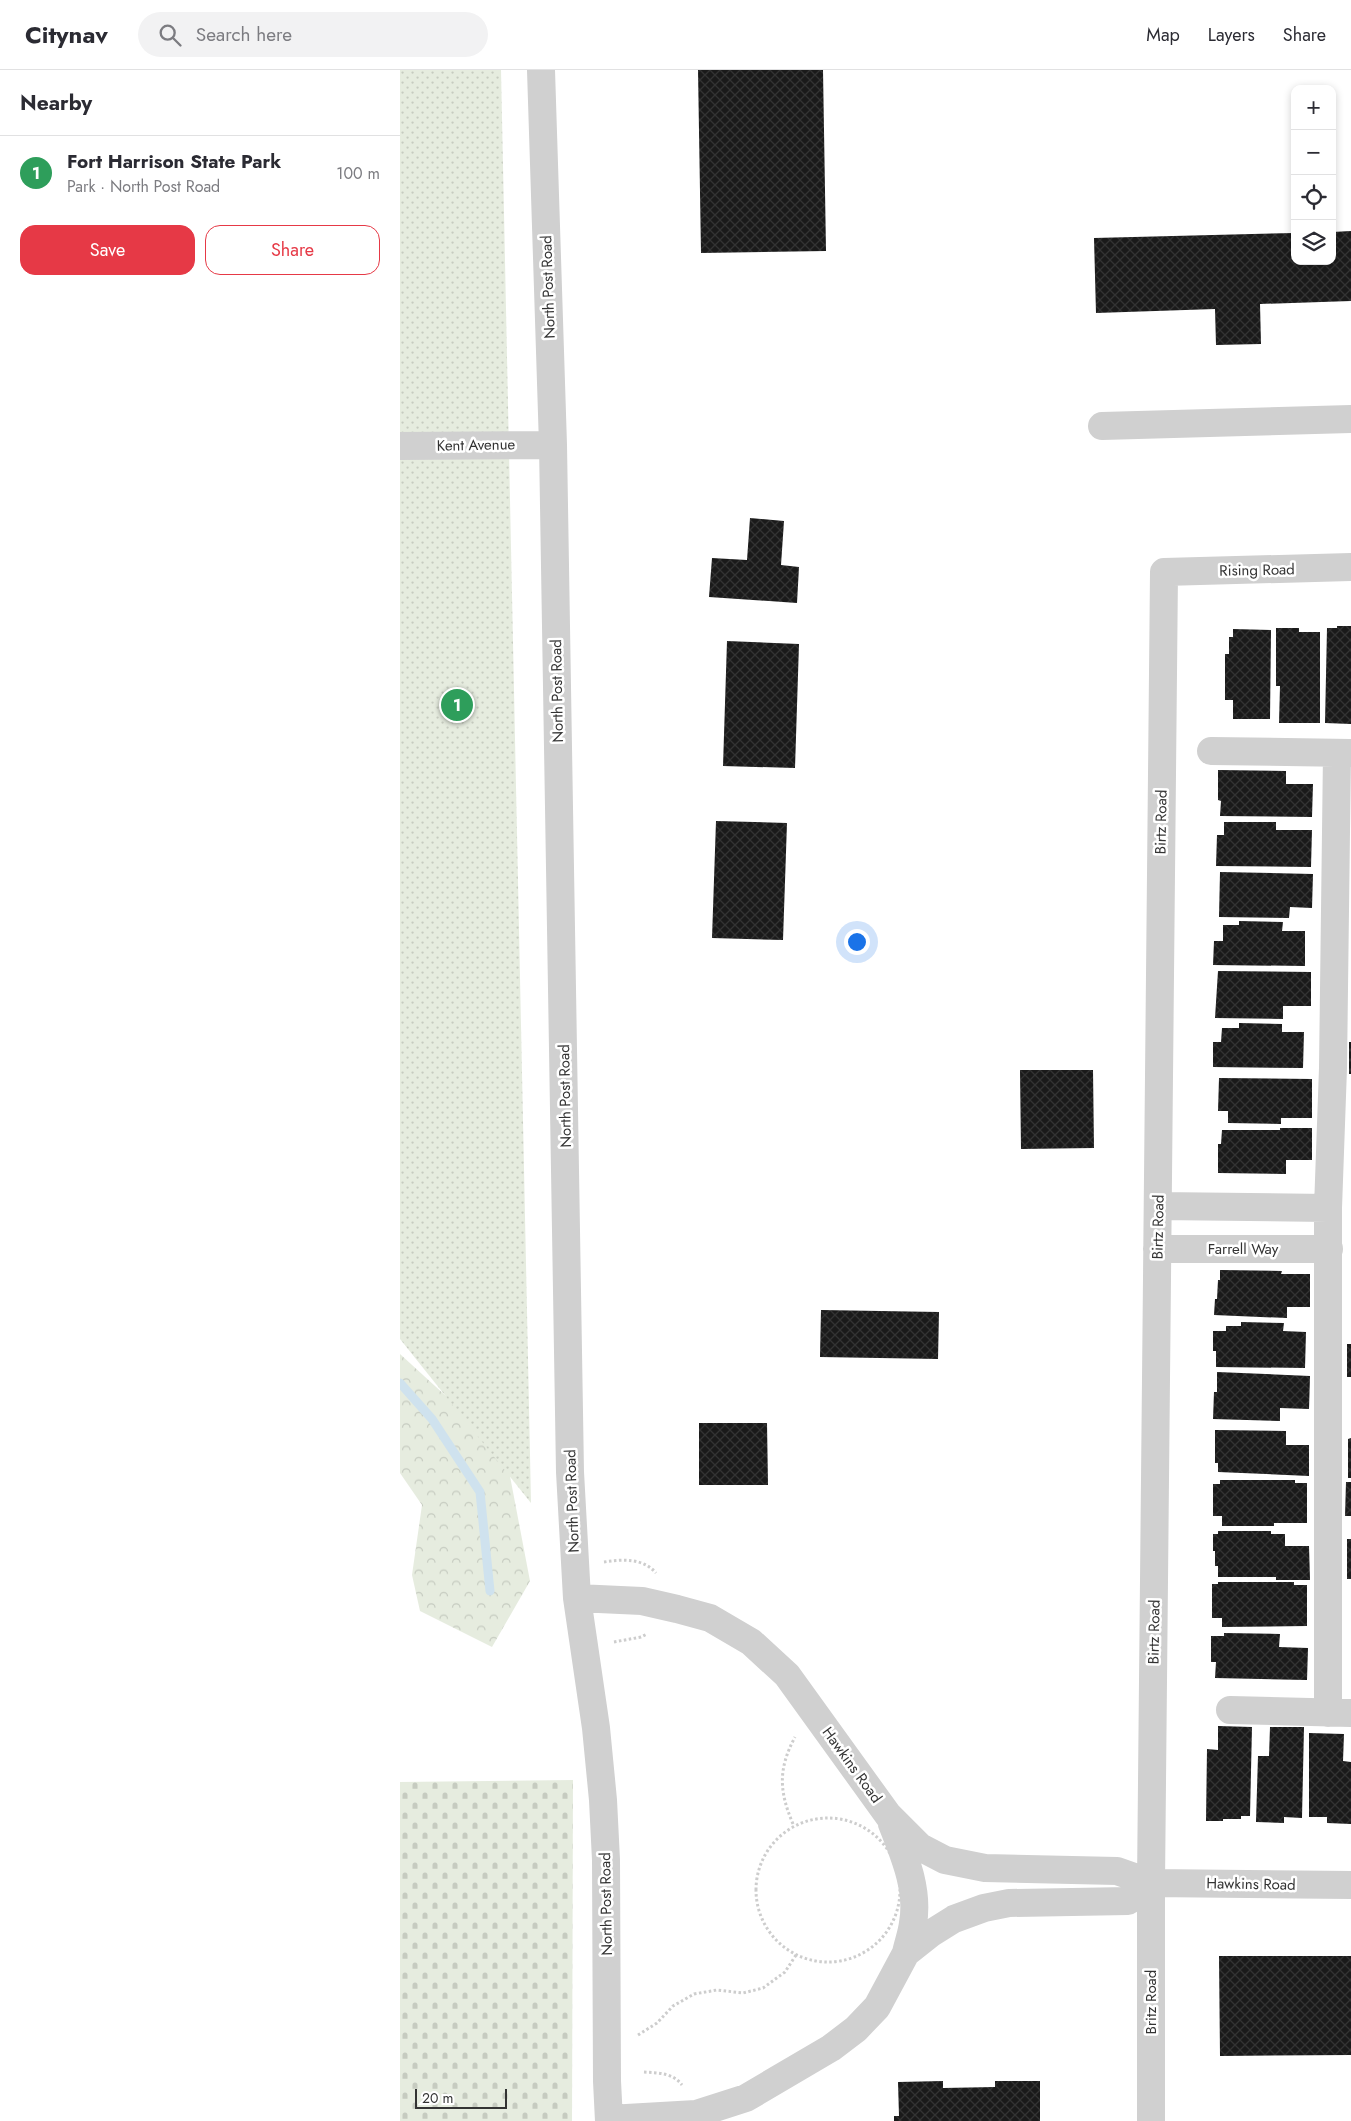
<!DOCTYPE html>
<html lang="en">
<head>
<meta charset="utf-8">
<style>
  :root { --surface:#fff; --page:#f2f2f3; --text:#2b2b33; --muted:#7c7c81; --line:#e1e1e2; --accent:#e63946 }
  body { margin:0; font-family:Jost,sans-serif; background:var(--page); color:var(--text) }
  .controls { position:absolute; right:15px; top:15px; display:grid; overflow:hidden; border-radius:10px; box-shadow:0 2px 8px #0003 }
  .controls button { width:45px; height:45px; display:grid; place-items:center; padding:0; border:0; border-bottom:1px solid var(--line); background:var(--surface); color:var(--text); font:25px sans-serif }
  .scale { position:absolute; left:15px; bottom:12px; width:92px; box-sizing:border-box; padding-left:5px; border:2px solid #333; border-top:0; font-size:14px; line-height:18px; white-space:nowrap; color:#333; -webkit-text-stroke:4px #fff; paint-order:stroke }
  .you { position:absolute; left:456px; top:871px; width:18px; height:18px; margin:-12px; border:4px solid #fff; border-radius:50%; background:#1a73e8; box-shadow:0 0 0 8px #1a73e833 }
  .badge { display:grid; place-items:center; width:32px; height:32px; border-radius:50%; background:var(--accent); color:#fff; font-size:16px; font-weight:700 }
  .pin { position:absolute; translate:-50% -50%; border:2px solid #fff; box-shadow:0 1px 5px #0006 }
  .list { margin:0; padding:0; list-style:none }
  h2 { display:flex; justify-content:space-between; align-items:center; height:65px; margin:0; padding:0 20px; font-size:21px }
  h2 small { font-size:16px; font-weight:400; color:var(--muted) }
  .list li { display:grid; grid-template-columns:32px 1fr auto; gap:15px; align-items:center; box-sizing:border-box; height:75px; padding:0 20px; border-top:1px solid var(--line) }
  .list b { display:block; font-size:19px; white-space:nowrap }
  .list p { margin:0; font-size:16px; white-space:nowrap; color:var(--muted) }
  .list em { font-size:16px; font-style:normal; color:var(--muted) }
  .actions { display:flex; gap:10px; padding:15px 20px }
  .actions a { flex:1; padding:11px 0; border:1px solid var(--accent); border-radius:15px; text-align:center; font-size:18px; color:var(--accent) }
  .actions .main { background:var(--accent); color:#fff }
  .icon { flex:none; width:28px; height:28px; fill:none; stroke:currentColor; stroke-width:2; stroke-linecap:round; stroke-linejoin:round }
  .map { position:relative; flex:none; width:951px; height:2051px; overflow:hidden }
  header { display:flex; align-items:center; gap:30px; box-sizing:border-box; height:70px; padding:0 25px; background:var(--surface); border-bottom:1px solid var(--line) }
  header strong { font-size:24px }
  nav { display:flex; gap:28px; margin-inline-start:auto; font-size:18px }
  .search { width:350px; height:45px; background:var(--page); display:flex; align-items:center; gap:12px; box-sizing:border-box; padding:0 18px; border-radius:28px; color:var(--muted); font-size:19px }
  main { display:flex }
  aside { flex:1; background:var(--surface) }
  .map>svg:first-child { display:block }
  .forest { fill:url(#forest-crowns) }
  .cemetery { fill:url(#cemetery-stones) }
  .park { fill:url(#park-dots) }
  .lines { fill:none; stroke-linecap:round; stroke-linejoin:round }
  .stream { stroke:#cfe2ee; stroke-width:9 }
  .building { fill:url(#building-cross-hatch) }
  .path { stroke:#cdcdcd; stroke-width:3; stroke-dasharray:2.5 2.5; stroke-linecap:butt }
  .minor { stroke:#d0d0d0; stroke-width:28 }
  .labels { text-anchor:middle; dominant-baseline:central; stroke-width:5; stroke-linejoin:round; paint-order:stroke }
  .street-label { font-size:15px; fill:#333; stroke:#fff }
</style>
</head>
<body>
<header>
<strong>Citynav</strong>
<div class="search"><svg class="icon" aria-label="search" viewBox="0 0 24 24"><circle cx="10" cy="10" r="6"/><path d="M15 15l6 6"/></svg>Search here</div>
<nav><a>Map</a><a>Layers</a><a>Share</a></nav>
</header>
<main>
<aside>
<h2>Nearby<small></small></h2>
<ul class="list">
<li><span class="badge" style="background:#2e9e5b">1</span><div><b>Fort Harrison State Park</b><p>Park · North Post Road</p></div><em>100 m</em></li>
</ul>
<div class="actions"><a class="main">Save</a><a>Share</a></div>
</aside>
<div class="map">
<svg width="951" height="2051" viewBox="0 0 951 2051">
  <defs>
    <pattern id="forest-crowns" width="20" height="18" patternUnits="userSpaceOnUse" patternTransform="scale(1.25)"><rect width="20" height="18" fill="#e6ecdf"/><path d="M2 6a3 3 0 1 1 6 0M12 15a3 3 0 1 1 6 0" fill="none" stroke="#c6cbc0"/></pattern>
    <pattern id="cemetery-stones" width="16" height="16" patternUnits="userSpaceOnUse" patternTransform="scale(1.25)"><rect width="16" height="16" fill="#e6ecdf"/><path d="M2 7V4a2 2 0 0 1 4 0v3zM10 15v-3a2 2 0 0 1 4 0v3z" fill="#c6cbc0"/></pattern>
    <pattern id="park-dots" width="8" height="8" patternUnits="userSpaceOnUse" patternTransform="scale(1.25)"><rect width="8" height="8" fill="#e6ecdf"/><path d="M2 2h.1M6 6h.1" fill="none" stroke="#c6cbc0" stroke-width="1.8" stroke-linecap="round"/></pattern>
    <pattern id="building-cross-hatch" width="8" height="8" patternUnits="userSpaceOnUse" patternTransform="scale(1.25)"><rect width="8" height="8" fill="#1a1a1a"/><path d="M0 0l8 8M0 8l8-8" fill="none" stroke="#333"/></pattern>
  </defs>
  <rect width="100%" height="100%" fill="#fff"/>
  <path class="forest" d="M0,1284l105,96 25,131 -38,66 -72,-36 -8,-36 10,-70 -22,-32z"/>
  <path class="cemetery" d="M173,1710l-1,341h-172v-339z"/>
  <path class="park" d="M0,0h101l30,1433 -131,-164z"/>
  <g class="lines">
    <path class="stream" d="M0,1313l32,36 48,73 10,99"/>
  </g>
  <path class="building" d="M298,0h125l3,181 -125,2z
    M951,161v70l-91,3 1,40 -45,1 -1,-36 -119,4 -2,-75 201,-5v28h37v-29z
    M350,448l34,3 -3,44 18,2 -2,36 -88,-6 3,-39 35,2z
    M937,556h14v98l-26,-1 2,-95h10z
    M876,558h23v4h21v91h-41l1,-37h-4z
    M833,559l38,1 -1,89h-37v-19h-8v-46h4v-17h4z
    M327,571l72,3 -4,124 -72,-2z
    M818,700l68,1v13h27l-1,33 -92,-1 1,-15 -3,-1z
    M316,751l71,2 -4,117 -71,-2z
    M824,752h52v8h36l-1,37 -95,-1 1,-31h7z
    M820,802l93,2 -1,34 -22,-1 -1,11 -70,-1z
    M839,851l44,1 -1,9h23v35l-92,-1 1,-24h9v-16h16z
    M818,901l93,1v34h-28v13l-68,-1z
    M839,953l43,1v8h22l-1,36 -90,-1v-25h8l1,-14h17z
    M949,972h2v32h-2z
    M620,1000h73l1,78 -73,1z
    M819,1008l93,1v39h-31v6l-53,-1v-12h-10z
    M880,1058h32v32h-26v14l-68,-1v-29h3l1,-14h58z
    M820,1200l62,1 -1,3h29v33h-23v11l-73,-3 1,-16h2l1,-19h2z
    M421,1240l118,2 -1,47 -118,-2z
    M841,1252l43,1 -1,8 23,1 -1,36 -89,-1v-16h-3v-20h13v-5h15z
    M947,1274h4v33h-4z
    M817,1302l93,4 -1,33 -29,-1v13l-67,-2 1,-27h3z
    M299,1353h68l1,62h-69z
    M815,1360l71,1v14h23v31l-91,-4v-9h-3z
    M951,1368v40h-3v-39z
    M820,1410h75v3h12v40h-33v3h-52v-10h-9v-32h7z
    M946,1412h5v34h-6z
    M818,1461h53v3h14v12h24l1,34h-34v-3h-58v-11h-3v-15h-2v-17h5z
    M947,1469h4v40h-4z
    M818,1512h76v3h13v41l-85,1v-9h-10v-34h6z
    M824,1563l56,1 -1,13 29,1 -1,32 -92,-2 1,-16h-5v-26h13z
    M818,1656l34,1 -2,89h-9v3h-18v2h-17l1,-72 11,1z
    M870,1657h34l-2,91 -18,-1v6l-28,-1 2,-66h11z
    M909,1663l35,1 -1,27 8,1v62l-24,-1v-6h-18z
    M819,1886h132v99l-131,1z
    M543,2011v7l52,-1v-6h45v40h-146v-5h5l-1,-34z"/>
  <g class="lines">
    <path class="path" d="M204,1492c19,-3 39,-4 52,11
      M214,1572l27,-5 6,-3
      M356 1820a72 72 0 1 1 144 0a72 72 0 1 1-144 0Z
      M393,1754c-14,-33 -15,-55 2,-87
      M238,1965l19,-12 16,-17 21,-12 23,-4 26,3 20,-5 22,-16 11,-17
      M244,2002c15,1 29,1 38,13"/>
    <path class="minor" d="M141,0l12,375 17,1027 7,126 19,130 7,72 3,60 1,221 2,40
      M702,356l249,-7
      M0,376l153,-1
      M811,681l140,2
      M758,1136l170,2
      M757,1179h172
      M177,1528l65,3 35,8 33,9 41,24 36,33 101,140 32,32 25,13 40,8 132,3 34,12 200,2
      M830,1640l121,3
      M928,1643v-505l5,-140 4,-315
      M492,1754c12,31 27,65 21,99 -1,10 -5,20 -7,30
      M209,2049l87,-5 50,-16 85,-50 25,-19 21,-22 29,-54 24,-19 24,-15 30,-11 25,-5 119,-2 23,-18
      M751,2051v-238l13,-1311 187,-5"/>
  </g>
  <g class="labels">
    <g class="street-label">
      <text transform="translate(148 217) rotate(-92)">North Post Road</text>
      <text transform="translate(76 375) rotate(-1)">Kent Avenue</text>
      <text transform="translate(857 500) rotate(-1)">Rising Road</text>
      <text transform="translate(157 621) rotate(-91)">North Post Road</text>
      <text transform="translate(761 752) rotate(-89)">Birtz Road</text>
      <text transform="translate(165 1026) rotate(-91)">North Post Road</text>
      <text transform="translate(758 1157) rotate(-89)">Birtz Road</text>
      <text x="843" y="1179">Farrell Way</text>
      <text transform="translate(172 1431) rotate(-92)">North Post Road</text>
      <text transform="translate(754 1562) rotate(-89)">Birtz Road</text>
      <text transform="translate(452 1695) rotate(54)">Hawkins Road</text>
      <text transform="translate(851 1814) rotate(1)">Hawkins Road</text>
      <text transform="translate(206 1834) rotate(-91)">North Post Road</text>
      <text transform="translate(751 1932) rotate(-90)">Britz Road</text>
    </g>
  </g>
</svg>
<div class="controls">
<button>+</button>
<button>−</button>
<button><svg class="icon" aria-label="locate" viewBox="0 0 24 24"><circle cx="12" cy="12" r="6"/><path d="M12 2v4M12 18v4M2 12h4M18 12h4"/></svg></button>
<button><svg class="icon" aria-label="layers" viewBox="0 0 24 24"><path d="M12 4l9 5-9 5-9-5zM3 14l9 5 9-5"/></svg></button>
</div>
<div class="scale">20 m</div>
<div class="you"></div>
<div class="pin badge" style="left:57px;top:635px;background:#2e9e5b">1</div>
</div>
</main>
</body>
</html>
